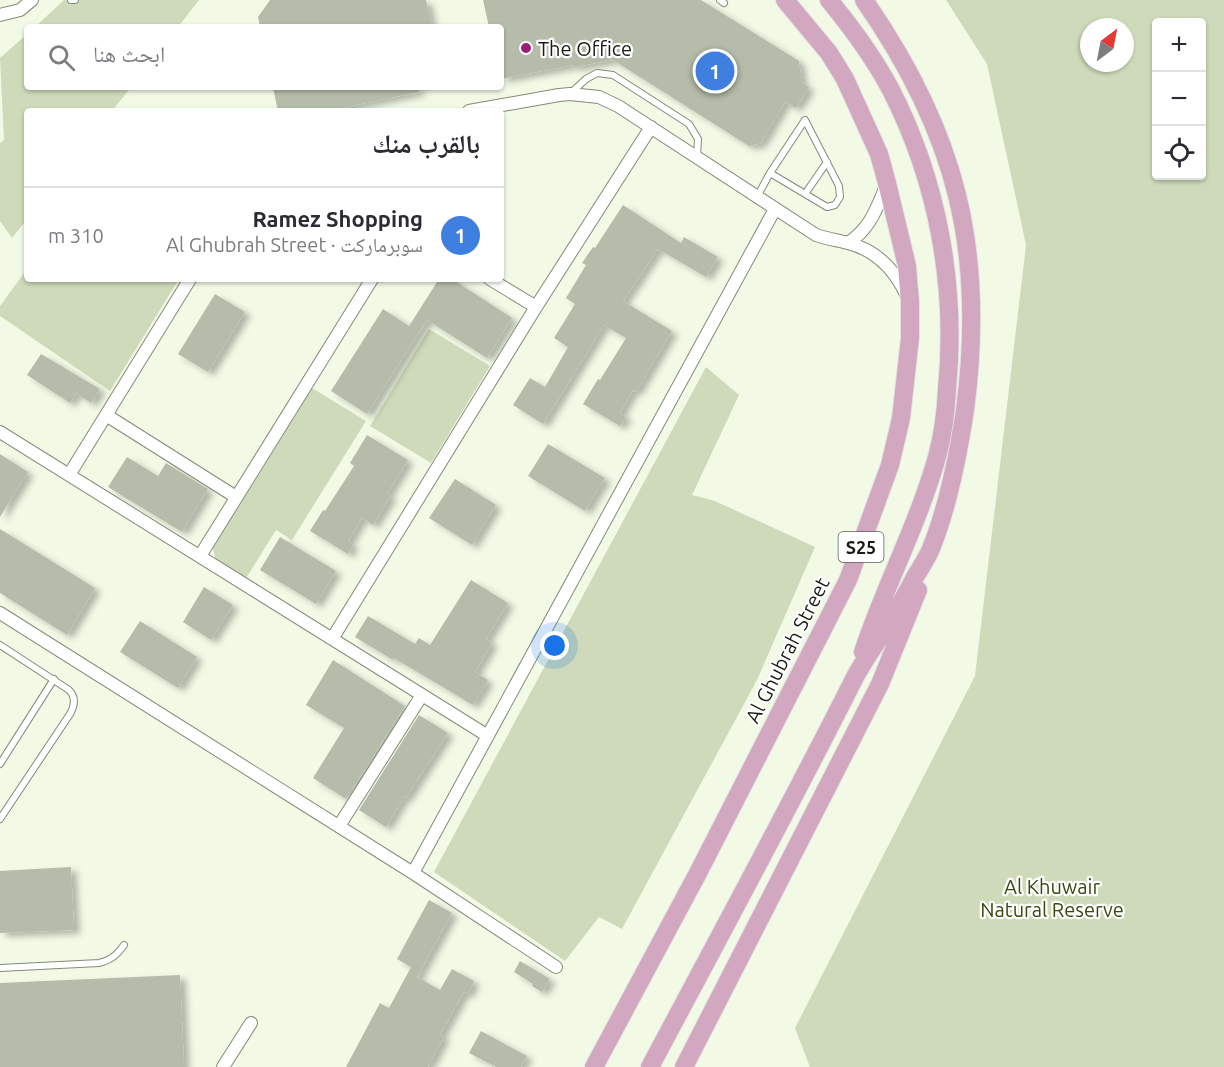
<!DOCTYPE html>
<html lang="ar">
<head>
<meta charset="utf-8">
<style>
  :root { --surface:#fff; --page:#f7f7f7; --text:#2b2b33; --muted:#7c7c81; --line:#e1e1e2; --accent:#ea580c }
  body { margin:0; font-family:Ubuntu,"Noto Naskh Arabic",sans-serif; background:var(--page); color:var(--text); direction:rtl }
  .controls { position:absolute; right:18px; top:18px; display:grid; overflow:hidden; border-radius:6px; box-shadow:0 2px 4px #0004 }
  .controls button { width:54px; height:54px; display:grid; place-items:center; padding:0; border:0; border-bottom:2px solid var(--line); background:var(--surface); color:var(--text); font:30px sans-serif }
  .compass { position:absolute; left:1080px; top:18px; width:54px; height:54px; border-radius:50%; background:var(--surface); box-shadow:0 2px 4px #0004; rotate:32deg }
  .you { position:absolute; left:555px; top:646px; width:21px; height:21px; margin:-15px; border:4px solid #fff; border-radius:50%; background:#1a73e8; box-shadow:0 0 0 9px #1a73e833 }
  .badge { display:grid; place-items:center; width:39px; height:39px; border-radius:50%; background:var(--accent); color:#fff; font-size:20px; font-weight:700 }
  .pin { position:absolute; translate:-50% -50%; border:3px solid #fff; box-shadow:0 2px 6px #0006 }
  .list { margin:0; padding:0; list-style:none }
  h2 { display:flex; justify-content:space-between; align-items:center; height:78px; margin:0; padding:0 24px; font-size:26px }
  h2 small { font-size:20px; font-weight:400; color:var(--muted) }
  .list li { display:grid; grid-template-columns:39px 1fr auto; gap:18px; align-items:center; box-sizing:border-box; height:96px; padding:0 24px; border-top:2px solid var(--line) }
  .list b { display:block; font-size:22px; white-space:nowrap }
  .list p { margin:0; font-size:20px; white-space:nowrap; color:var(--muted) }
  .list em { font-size:20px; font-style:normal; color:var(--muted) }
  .icon { flex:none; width:33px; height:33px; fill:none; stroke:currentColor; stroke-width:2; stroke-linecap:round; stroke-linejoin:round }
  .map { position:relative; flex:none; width:1224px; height:1067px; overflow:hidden; direction:ltr }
  .search { position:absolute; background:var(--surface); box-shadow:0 2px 4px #0004; left:24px; top:24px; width:480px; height:66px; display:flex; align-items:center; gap:15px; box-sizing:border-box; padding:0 21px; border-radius:6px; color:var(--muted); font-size:22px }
  .panel { position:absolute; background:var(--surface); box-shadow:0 2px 4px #0004; left:24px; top:108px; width:480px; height:174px; border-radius:6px; direction:rtl }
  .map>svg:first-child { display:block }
  .green { fill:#cedab9; fill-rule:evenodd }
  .building { fill:#b5bca9; filter:url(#shadow) }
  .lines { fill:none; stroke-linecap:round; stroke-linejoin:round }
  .service-casing { stroke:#838a78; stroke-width:8 }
  .minor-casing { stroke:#838a78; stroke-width:14 }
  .primary-casing { stroke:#e3e4e3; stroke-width:20 }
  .service { stroke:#fff; stroke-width:6 }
  .minor { stroke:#fff; stroke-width:12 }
  .primary { stroke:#d2a8c1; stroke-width:18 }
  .poi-dot { fill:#9c1e74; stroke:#fff; stroke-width:2 }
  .labels { text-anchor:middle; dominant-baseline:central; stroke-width:4.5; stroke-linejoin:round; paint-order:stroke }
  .shield { fill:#fff; stroke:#5e5f5a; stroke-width:1.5 }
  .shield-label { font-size:18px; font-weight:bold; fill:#191b14 }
  .poi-label { font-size:20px; fill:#191b14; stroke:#fff; text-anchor:start }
  .street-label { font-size:20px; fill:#191b14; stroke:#fff }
  .park-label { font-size:20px; fill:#38480e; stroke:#fff }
</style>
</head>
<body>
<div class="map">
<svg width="1224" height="1067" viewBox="0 0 1224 1067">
  <defs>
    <filter id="shadow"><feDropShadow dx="6" dy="4" stdDeviation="3" flood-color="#0004"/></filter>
  </defs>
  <rect width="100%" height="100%" fill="#f2fae6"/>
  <path class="green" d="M64,0h135l-21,27h-143z
    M946,0h278v1067h-414l-15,-39 180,-352 51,-431 -39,-181zM1202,22v154h-46v-154zM1089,27h36v36h-36z
    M27,34v53h104l-19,24h-85v108l-15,19 -12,-17v-78l4,-3 -4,-82z
    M27,269v10h152l-69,112 -110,-75v-10z
    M429,329l61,37 -59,97 -61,-37z
    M706,367l33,28 -47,100 23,6 100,46 -58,133 -135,249 -23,-12 -34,44 -131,-89z
    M312,388l54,33 -74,119 -16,-10 -31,50 -29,-18 -3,-14z"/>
  <path class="building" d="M270,0h156l6,27h-172l-2,-10z
    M483,0h218l98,61 3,22 7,4 -13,21 -11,-6 -24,41 -12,3 -136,-86 -39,7 -1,-2 -72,14v-52h-12z
    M273,87h146v5l-92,19h-49z
    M623,205l58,38 3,-6 34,20 -12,20 -48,-28 -35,52 49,30 -36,61 -3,-2 -13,23 6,4 -6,9 -37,-22 15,-25 2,1 26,-42 -22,-13 -61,99 -30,-19 17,-27 15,9 23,-40 -14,-9 21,-34 -9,-6 20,-33 -4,-2 11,-16 2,1z
    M439,279h13l60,39 -25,40 -60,-38 -60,94 -36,-23 52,-82 26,17z
    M215,294l30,18 -37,60 -30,-18z
    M41,354l59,35 -9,14 -15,-10 -6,10 -43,-28z
    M367,435l41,25 -21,34 4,2 -18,29 -11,-7 -14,24 5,3 -5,9 -38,-23 13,-21 2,1 29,-45 -4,-3z
    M548,444l57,34 -20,33 -57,-35z
    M0,454l28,18 -28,45z
    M127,457l31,19 8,-13 42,26 -26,43 -74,-45z
    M455,479l41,26 -24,40 -43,-27z
    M0,529l95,59 -28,47 -67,-42z
    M280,537l56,34 -20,33 -56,-34z
    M471,580l37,23 -22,36 6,4 -17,29 13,8 -15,25 -79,-47 -1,2 -38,-23 13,-21 47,28 4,-6 11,7z
    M204,587l29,18 -22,35 -28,-18z
    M140,621l57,36 -19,31 -58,-36z
    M333,660l72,46 -59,93 -33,-21 31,-50 -38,-23z
    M419,715l29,18 -42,65 -2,-1 -18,30 -27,-17z
    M71,867l3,63 -74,3v-62z
    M429,900l23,13 -35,64 23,13 12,-21 22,12 -6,13 -4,-2 -24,43 4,2 -16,30h-82l34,-64 9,5 22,-41 -14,-8z
    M520,961l30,18 -8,13 -10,-6 1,-2 -19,-12z
    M180,975l4,92h-184v-84z
    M481,1031l46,25 -6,11h-25l-27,-14z"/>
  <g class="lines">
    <defs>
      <path id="service" d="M71,0h4
        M720,0l4,3
        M572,92l14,-13 11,-6 16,2 76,49 9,15 -1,17
        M805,194l22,-32
        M758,195l12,-22 57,34 8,-2 5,-8 -1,-11 -34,-66 -35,53
        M0,645l69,45c7,7 6,15 1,24l-70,105
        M0,764l54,-85
        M0,968l99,-5c12,-3 18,-8 25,-18"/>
      <path id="minor" d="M0,15l20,-5 12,-10
        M469,111l90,-16 11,-1 29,3 19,9 198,129c11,4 21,5 32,8 28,7 46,26 58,51
        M848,243c23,-15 28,-34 39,-59
        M490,279l46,28
        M106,415l130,82
        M0,432l488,304
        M69,475l121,-196
        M200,556l172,-277
        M0,613l413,260 143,94
        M332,639l204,-332 115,-180
        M339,826l83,-131
        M413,873l362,-664
        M223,1067l28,-44"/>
      <path id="primary" d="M829,0c23,28 45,58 62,90 47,92 66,197 56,299 -1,22 -4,46 -10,68 -19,67 -52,129 -74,195
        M594,1067l104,-194 150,-293 42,-115 11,-47 9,-80v-36l-3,-36 -20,-83 -8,-29 -34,-75 -16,-26 -44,-53
        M650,1067c68,-128 137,-255 202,-384 10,-21 25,-40 37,-60 9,-15 18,-30 26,-46 6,-10 13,-20 17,-31 17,-43 26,-90 33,-136 21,-160 -9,-278 -101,-410
        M684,1067l196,-383 38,-94"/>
    </defs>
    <use href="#service" class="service-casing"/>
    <use href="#minor" class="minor-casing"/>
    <use href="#primary" class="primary-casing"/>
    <use href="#service" class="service"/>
    <use href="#minor" class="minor"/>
    <use href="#primary" class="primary"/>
  </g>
  <circle class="poi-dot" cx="526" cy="48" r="6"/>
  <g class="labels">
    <rect class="shield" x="838.5" y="532" width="45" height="30" rx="4.5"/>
    <g class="shield-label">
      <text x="861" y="547">S25</text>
    </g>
    <g class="poi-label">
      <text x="538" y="48">The Office</text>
    </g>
    <g class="street-label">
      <text transform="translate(787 650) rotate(-63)">Al Ghubrah Street</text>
    </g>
    <g class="park-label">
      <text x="1052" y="886">Al Khuwair<tspan x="1052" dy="23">Natural Reserve</tspan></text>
    </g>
  </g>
</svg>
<div class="controls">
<button>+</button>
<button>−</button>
<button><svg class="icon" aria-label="locate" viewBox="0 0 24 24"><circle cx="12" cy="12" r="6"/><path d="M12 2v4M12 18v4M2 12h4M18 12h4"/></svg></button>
</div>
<svg class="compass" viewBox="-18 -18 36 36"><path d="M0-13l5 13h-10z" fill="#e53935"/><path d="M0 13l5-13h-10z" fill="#7c7c81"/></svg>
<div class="you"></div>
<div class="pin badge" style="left:715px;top:71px;background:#3f7fe0">1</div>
<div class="search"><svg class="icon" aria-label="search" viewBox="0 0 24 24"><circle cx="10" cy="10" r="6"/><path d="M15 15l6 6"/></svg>ابحث هنا</div>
<section class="panel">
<h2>بالقرب منك<small></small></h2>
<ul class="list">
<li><span class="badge" style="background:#3f7fe0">1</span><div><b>Ramez Shopping</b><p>سوبرماركت · Al Ghubrah Street</p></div><em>310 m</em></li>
</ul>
</section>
</div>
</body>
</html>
